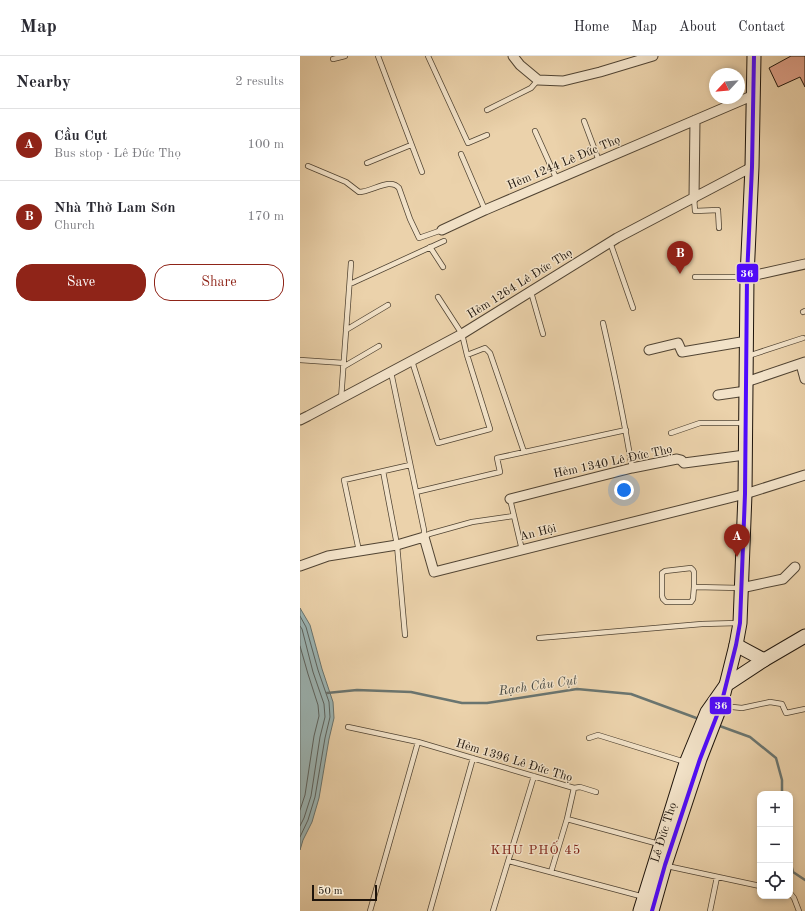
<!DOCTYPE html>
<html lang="en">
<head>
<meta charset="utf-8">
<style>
  :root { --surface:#fff; --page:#f7f7f7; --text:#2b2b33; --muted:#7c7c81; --line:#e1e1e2; --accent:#8f2418 }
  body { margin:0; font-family:"Old Standard TT",serif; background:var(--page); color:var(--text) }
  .controls { position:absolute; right:12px; bottom:12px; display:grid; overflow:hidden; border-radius:8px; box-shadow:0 2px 6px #0003 }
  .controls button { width:36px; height:36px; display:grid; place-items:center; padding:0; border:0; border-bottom:1px solid var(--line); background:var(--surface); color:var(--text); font:20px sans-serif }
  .compass { position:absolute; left:409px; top:12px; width:36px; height:36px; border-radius:50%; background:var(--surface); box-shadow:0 2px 6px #0003; rotate:244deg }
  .scale { position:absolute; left:12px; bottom:10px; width:65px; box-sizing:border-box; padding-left:4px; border:2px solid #1e140b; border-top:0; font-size:11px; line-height:14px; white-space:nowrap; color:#1e140b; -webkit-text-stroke:3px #f2e2c8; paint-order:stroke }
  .you { position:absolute; left:324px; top:434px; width:14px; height:14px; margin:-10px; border:3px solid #fff; border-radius:50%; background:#1a73e8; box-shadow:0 0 0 6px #1a73e833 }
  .badge { display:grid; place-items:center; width:26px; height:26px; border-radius:50%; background:var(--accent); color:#fff; font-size:13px; font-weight:700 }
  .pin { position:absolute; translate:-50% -33px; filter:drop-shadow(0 1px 2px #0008) }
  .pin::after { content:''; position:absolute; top:21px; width:14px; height:12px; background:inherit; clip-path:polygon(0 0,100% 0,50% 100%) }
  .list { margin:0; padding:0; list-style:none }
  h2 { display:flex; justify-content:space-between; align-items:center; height:52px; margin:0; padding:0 16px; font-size:17px }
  h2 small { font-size:13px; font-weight:400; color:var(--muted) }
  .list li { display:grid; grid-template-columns:26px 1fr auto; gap:12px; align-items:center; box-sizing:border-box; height:72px; padding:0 16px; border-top:1px solid var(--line) }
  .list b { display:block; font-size:15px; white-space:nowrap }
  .list p { margin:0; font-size:13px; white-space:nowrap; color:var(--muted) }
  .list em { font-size:13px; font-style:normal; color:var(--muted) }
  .actions { display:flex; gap:8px; padding:12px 16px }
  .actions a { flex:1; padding:9px 0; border:1px solid var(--accent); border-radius:16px; text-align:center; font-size:14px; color:var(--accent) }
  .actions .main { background:var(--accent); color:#fff }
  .icon { flex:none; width:22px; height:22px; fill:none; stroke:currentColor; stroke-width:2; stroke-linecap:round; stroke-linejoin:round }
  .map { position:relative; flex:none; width:505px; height:855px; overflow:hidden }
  header { display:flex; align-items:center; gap:24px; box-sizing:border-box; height:56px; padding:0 20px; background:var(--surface); border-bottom:1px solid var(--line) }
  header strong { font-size:19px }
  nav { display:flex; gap:22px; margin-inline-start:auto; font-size:14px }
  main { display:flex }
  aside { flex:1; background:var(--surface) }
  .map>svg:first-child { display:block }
  .water { fill:#9cb5b4; stroke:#6a7570 }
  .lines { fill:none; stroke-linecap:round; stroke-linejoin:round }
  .shore { stroke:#5d6460; stroke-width:1 }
  .stream { stroke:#6a7570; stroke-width:2.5 }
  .building { fill:#e2a38c; stroke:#1e140b }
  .lane-casing { stroke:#514433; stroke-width:6 }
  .street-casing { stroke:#514433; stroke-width:11 }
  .secondary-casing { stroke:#1e140b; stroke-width:15 }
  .lane { stroke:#f2e2c8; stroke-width:4.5 }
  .street { stroke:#f2e2c8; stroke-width:9 }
  .secondary { stroke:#f2e2c8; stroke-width:13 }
  .bus-1-casing { stroke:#f2e2c8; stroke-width:7 }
  .bus-1 { stroke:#4f0aff; stroke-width:4 }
  .labels { text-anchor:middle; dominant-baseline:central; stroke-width:3; stroke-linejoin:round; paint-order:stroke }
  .street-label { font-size:12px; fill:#1e140b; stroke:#f2e2c8 }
  .water-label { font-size:13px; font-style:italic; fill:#4a4c46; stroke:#f2e2c8 }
  .neighbourhood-label { font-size:13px; letter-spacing:1px; fill:#7a1f14; stroke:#f2e2c8 }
  .line-badge { stroke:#f2e2c8; stroke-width:1.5 }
  .badge-label { font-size:11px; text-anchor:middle; font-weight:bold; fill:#fff }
</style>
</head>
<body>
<header>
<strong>Map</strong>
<nav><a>Home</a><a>Map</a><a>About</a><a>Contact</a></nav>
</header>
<main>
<aside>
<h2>Nearby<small>2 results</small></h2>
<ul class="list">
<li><span class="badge">A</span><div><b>Cầu Cụt</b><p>Bus stop · Lê Đức Thọ</p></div><em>100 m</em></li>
<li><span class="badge">B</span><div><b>Nhà Thờ Lam Sơn</b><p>Church</p></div><em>170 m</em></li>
</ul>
<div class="actions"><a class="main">Save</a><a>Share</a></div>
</aside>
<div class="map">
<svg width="505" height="855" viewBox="0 0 505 855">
  <rect width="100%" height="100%" fill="#ebd2ab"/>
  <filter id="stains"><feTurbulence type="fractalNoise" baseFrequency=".005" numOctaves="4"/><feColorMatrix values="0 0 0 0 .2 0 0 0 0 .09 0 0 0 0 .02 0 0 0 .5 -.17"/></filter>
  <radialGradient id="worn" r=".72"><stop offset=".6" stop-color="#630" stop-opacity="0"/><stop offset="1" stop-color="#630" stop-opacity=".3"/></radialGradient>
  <path class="water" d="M0,552l10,17 12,44 11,33 1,16 -5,21 -10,59 -7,24 -9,18 -3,10z"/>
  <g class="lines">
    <path class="shore" d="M0,560l6,11 12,43 11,32 1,15 -5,21 -10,59 -7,23 -8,17
      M0,570l2,3 11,43 11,32 1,13 -5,20 -9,59 -7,22 -4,8
      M0,590l8,28 10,31 1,11 -5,20 -9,59 -5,15"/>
    <path class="stream" d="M27,637l30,-3 54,2 51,11h25l90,-14 54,5 68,25
      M417,669l33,12 26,21 6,22v14
      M490,804l3,12 12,8"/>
  </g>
  <path class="building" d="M491,0h14v31l-5,-10 -22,10 -9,-19z"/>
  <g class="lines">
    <defs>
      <path id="lane" d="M78,0l44,116
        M128,0l40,87 19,-8
        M33,3l12,-3
        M187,54l44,-22 7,-8
        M284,65l15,40
        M235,75l22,49
        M161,98l24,56
        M67,107l44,-18
        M8,110l38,16 13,10c13,0 31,-15 40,-4l11,31 9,19 23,-8
        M394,142l1,13 23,-1 1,18
        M310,186l23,66
        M130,191l13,20
        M395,221h50
        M50,228l94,-43
        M231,236l12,42
        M503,256l2,-1
        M303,267c11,48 21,96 29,145
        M46,274l42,-25
        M167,299l18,-7 5,5 34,99
        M448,300l55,-18
        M0,304l44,3
        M112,305l26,82 52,-14 -23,-74 -5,-21 -24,-37
        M43,311l36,-21
        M91,316l33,158v7
        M41,343l10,-136
        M371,377l29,-10h44
        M83,415l14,74 8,90
        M116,436l84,-20 -3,-14 129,-28
        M210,443l12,51
        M124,481l5,-3 43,-12 41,-6
        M59,495l-15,-71 66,-15
        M394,531l-1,12 -2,3h-25l-3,-3 -1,-3v-23l3,-2 26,-3 2,2 1,2v15l47,1
        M239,582l163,-14 36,-1
        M423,650l19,2 28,-6 12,2 4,9 19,-4
        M48,671l70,15 156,46 -7,31 92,25
        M289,682l9,-3 87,27
        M274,732l6,-1 16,5
        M209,805l135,36
        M367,810l93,20
        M251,816l16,-53
        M490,837l4,5 5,13
        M70,855l48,-169
        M130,855l43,-153
        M193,855l41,-135
        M410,855l7,-34"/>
      <path id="street" d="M213,0l7,9 18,15 25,1 37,-9 53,-16
        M394,142l1,-78
        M142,174l43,-20 269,-115
        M447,221l58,-13
        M349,294l29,-7 4,9 65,-11
        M501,308l4,15
        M446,326l59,-20
        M418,339l28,-4
        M0,364l8,-4 154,-82 155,-96 135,-71
        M210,443l122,-31 45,-9 4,1 3,3 61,-8
        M0,510l28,-10 69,-11 27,-8 10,35 311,-78 60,-19
        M441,532l42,-9 12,-12"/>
      <g id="secondary">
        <path d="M436,589l28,15"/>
        <path id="s1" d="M340,855l46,-148 21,-51 19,-27 38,-25 41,-24"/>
        <path d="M352,855l13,-46 35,-106 21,-54 15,-60 4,-22 5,-129 2,-217 5,-110 2,-111"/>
      </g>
    </defs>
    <use href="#lane" class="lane-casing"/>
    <use href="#street" class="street-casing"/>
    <use href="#secondary" class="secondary-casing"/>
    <use href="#lane" class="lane"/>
    <use href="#street" class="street"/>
    <use href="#secondary" class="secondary"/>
    <defs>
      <path id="bus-1" d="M352,855l13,-46 35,-106 21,-54 15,-60 4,-22 5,-129 2,-217 5,-110 2,-111"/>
    </defs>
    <use href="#bus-1" class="bus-1-casing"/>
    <use href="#bus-1" class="bus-1"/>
  </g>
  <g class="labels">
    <g class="street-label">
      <text transform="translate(264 107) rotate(-23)">Hẻm 1244 Lê Đức Thọ</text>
      <text transform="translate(220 228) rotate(-32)">Hẻm 1264 Lê Đức Thọ</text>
      <text transform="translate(313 406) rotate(-12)">Hẻm 1340 Lê Đức Thọ</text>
      <text transform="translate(238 477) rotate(-14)">An Hội</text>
      <text transform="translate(214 705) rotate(17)">Hẻm 1396 Lê Đức Thọ</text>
      <text stroke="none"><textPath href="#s1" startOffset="82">Lê Đức Thọ</textPath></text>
    </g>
    <g class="water-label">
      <text transform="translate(238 630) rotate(-8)">Rạch Cầu Cụt</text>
    </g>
    <g class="neighbourhood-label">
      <text x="236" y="794">KHU PHỐ 45</text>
    </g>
  </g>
  <g class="line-badge">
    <rect x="436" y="207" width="23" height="20" rx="4" fill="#4f0aff"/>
    <rect x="409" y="640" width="23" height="19" rx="4" fill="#4f0aff"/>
  </g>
  <g class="badge-label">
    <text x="447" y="221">36</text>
    <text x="421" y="653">36</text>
  </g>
  <rect width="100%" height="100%" filter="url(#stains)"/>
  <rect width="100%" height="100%" fill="url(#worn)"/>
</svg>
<div class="controls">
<button>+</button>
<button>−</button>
<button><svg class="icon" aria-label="locate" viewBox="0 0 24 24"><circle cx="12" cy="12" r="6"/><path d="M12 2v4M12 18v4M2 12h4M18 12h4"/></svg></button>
</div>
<svg class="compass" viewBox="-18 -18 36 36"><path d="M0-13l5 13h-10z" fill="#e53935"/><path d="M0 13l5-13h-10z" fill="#7c7c81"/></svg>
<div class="scale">50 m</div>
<div class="you"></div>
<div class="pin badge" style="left:437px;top:501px">A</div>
<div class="pin badge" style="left:380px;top:218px">B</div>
</div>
</main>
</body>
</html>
